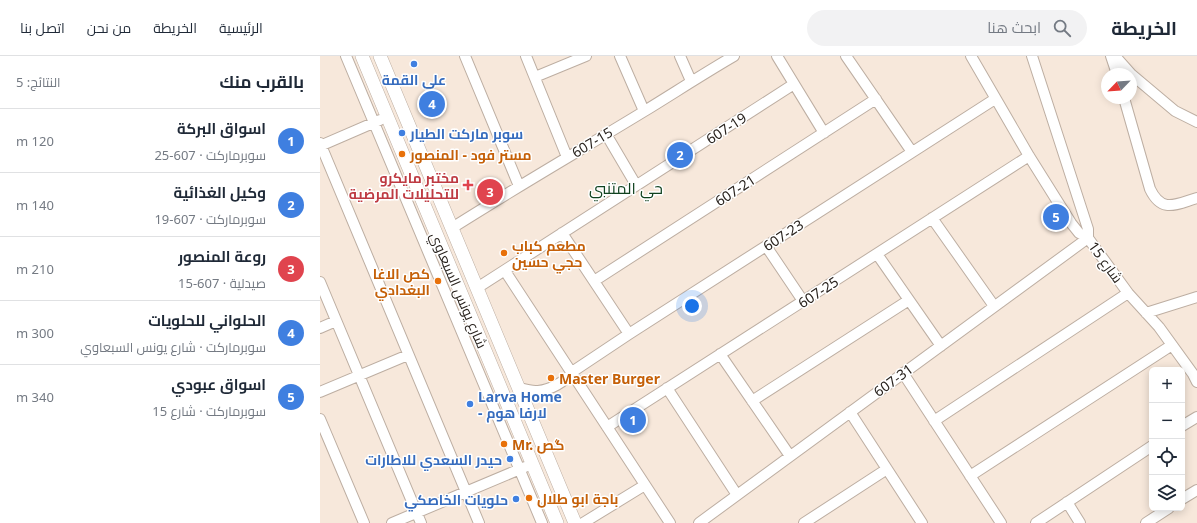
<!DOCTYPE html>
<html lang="ar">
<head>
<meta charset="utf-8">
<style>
  :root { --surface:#fff; --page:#f2f2f3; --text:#1f2937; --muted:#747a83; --line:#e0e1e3; --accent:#db2777 }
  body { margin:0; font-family:"Noto Sans",Cairo,sans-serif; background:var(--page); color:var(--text); direction:rtl }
  .controls { position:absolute; right:12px; bottom:12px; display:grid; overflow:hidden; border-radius:6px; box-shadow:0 2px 10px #0003 }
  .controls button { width:36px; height:36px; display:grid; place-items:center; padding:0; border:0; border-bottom:1px solid var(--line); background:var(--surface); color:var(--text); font:20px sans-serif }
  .compass { position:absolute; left:781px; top:12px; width:36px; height:36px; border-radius:50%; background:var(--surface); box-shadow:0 2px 10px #0003; rotate:245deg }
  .you { position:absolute; left:372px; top:250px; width:14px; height:14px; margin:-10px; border:3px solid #fff; border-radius:50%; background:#1a73e8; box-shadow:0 0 0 6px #1a73e833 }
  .badge { display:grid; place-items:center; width:26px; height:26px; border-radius:50%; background:var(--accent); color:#fff; font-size:13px; font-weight:700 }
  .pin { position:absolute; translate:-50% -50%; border:2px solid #fff; box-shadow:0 1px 4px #0006 }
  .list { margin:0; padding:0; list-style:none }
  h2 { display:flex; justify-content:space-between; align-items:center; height:52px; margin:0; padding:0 16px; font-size:17px }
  h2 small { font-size:13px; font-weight:400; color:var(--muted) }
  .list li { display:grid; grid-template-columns:26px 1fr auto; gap:12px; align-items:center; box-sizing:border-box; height:64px; padding:0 16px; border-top:1px solid var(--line) }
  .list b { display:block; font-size:15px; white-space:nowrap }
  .list p { margin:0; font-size:13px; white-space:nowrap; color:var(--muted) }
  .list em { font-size:13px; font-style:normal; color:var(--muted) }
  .icon { flex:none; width:22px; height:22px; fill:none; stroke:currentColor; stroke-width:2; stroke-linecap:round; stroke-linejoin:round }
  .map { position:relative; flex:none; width:877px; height:467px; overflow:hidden; direction:ltr }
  header { display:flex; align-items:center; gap:24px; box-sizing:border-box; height:56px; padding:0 20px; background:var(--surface); border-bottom:1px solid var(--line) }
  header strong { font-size:19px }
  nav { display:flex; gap:22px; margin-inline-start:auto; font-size:14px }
  .search { width:280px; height:36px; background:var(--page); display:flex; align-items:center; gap:10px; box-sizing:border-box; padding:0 14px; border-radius:22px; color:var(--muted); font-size:15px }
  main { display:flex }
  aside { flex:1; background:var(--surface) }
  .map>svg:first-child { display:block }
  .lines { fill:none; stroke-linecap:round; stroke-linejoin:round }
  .minor-casing { stroke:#bdaea2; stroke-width:12 }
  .major-casing { stroke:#bdaea2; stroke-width:14 }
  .minor { stroke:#fff; stroke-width:10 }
  .major { stroke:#fff; stroke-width:13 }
  .shop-dot { fill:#3f7fe0; stroke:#fff; stroke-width:1.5 }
  .food-dot { fill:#e8710a; stroke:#fff; stroke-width:1.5 }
  .health-dot { fill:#e0444e; stroke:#fff; stroke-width:1.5 }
  .labels { text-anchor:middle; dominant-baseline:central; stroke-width:3; stroke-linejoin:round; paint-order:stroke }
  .shop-label { font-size:14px; font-weight:bold; fill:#366cbe; stroke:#fff; text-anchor:start }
  .street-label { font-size:14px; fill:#29231e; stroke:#fff }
  .food-label { font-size:14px; font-weight:bold; fill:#c56008; stroke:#fff; text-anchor:start }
  .health-label { font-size:14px; font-weight:bold; fill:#be3a42; stroke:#fff; text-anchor:end }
  .quarter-label { font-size:16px; fill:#10421f; stroke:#fff }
</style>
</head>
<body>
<header>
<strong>الخريطة</strong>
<div class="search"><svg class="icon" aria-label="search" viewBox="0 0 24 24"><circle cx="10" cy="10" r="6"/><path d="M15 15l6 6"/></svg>ابحث هنا</div>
<nav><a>الرئيسية</a><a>الخريطة</a><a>من نحن</a><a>اتصل بنا</a></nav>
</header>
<main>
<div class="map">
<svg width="877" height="467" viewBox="0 0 877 467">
  <rect width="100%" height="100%" fill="#f7e8db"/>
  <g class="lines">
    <defs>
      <path id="minor" d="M26,0l196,467
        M145,0l54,130
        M206,0l41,101
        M300,0l24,55
        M360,0l11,25
        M457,0l47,77
        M526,0l66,96
        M651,0l58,100 42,67 8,10 9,5 40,55 31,34 34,47 4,8
        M791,0l6,18
        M795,0l16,18
        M811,18l44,37 22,11
        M215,21l51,-21
        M804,42l26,91c12,25 26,15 47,9
        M286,78l30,51
        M0,87l159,380
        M0,90l60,-26
        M612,162l62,88
        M132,172c63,-40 127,-77 191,-116 31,-19 60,-38 91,-56
        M242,177l67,101
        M446,190l37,55
        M557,198l64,92
        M185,215l165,252
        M274,225l282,-182
        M0,226l101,241
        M157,232l317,-204
        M826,257l51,-16
        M0,272l16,-7
        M400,298l70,102
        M583,317l98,150
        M198,332c7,1 13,3 20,3 12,-1 27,-9 34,-19l57,-38 366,-235
        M347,332l70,107
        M0,336l88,-37
        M432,345l157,-101
        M530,356l72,111
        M0,363l44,104
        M614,365l194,-128
        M862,370l15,-9
        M287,371l422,-271
        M650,420l202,-131
        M862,443l15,-9
        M747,446l13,21
        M72,467l133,-56
        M263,467l62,-38
        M379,467l389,-285v-9l-56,-173
        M484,467l83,-54
        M716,467l116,-77
        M826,467l23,-15"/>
      <path id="major" d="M42,0l195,467
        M60,0l195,467"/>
    </defs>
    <use href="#minor" class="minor-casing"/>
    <use href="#major" class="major-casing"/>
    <use href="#minor" class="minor"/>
    <use href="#major" class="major"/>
  </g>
  <g class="shop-dot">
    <circle cx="94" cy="8" r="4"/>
    <circle cx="82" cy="77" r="4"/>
    <circle cx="150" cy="348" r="4"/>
    <circle cx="190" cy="403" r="4"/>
    <circle cx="196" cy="443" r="4"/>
  </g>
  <g class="food-dot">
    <circle cx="82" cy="98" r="4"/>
    <circle cx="184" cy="197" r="4"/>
    <circle cx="118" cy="225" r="4"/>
    <circle cx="231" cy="322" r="4"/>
    <circle cx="184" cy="388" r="4"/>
    <circle cx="209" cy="442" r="4"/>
  </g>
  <path class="health-dot" d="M146 123h4v4h4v4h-4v4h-4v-4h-4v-4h4z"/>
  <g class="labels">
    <g class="shop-label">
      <text x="94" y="23" text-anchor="middle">علي القمة</text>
      <text x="90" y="77">سوبر ماركت الطيار</text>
      <text x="158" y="340">Larva Home<tspan x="158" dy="16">- لارفا هوم</tspan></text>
      <text x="182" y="403" text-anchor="end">حيدر السعدي للاطارات</text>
      <text x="188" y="443" text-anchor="end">حلويات الخاصكي</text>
    </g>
    <g class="street-label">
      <text transform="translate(406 72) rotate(-33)">607-19</text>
      <text transform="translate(272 86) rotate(-31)">607-15</text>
      <text transform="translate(415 134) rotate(-33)">607-21</text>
      <text transform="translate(463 179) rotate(-33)">607-23</text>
      <text transform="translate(786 206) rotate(54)">شارع 15</text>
      <text transform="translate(139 234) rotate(67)">شارع يونس السبعاوي</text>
      <text transform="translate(498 236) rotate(-33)">607-25</text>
      <text transform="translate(573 324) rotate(-36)">607-31</text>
    </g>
    <g class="food-label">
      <text x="90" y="98">مستر فود - المنصور</text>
      <text x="192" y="189">مطعم كباب<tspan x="192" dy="16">حجي حسين</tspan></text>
      <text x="110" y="217" text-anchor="end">كص الاغا<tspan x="110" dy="16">البغدادي</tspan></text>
      <text x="239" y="322">Master Burger</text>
      <text x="192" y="388">Mr. گص</text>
      <text x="217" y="442">باجة ابو طلال</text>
    </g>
    <g class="health-label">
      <text x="139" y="121">مختبر مايكرو<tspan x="139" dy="16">للتحليلات المرضية</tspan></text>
    </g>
    <g class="quarter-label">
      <text x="306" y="132">حي المتنبي</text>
    </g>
  </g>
</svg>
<div class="controls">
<button>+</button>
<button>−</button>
<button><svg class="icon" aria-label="locate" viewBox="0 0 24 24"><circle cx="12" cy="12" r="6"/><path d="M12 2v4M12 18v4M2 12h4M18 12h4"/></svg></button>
<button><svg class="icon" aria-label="layers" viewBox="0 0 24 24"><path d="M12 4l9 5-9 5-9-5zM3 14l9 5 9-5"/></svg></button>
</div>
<svg class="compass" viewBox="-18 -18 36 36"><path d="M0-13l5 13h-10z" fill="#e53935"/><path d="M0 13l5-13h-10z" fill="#747a83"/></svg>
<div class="you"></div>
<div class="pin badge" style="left:313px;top:364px;background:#3f7fe0">1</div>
<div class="pin badge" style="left:360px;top:99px;background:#3f7fe0">2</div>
<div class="pin badge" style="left:170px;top:136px;background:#e0444e">3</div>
<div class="pin badge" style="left:112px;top:48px;background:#3f7fe0">4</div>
<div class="pin badge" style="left:736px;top:161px;background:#3f7fe0">5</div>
</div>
<aside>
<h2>بالقرب منك<small>النتائج: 5</small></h2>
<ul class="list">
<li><span class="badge" style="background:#3f7fe0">1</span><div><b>اسواق البركة</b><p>سوبرماركت · 607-25</p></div><em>120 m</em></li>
<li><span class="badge" style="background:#3f7fe0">2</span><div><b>وكيل الغذائية</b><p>سوبرماركت · 607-19</p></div><em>140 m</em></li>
<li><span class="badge" style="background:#e0444e">3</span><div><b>روعة المنصور</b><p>صيدلية · 607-15</p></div><em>210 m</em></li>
<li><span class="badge" style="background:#3f7fe0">4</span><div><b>الحلواني للحلويات</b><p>سوبرماركت · شارع يونس السبعاوي</p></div><em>300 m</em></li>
<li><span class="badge" style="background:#3f7fe0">5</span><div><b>اسواق عبودي</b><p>سوبرماركت · شارع 15</p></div><em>340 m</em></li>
</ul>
</aside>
</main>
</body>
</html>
